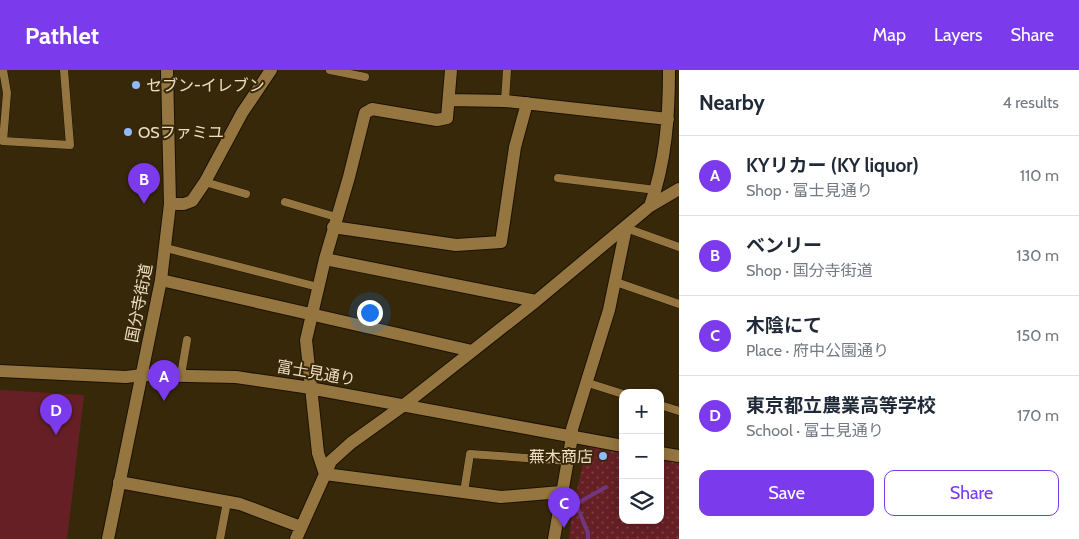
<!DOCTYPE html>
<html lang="en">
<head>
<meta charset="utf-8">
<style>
  :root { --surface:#fff; --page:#f6f6f7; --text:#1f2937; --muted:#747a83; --line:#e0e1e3; --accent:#7c3aed }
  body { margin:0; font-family:Cabin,"Noto Sans JP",sans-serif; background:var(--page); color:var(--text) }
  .controls { position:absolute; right:15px; bottom:15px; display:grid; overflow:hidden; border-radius:10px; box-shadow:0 2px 12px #0003 }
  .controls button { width:45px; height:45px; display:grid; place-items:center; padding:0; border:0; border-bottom:1px solid var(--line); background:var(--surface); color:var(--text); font:25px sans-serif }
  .you { position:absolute; left:369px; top:242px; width:18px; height:18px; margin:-12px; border:4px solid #fff; border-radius:50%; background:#1a73e8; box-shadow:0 0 0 8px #1a73e833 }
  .badge { display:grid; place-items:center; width:32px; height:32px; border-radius:50%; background:var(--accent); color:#fff; font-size:16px; font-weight:700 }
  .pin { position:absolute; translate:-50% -41px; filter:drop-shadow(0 1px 2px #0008) }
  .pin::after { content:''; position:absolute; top:26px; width:18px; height:15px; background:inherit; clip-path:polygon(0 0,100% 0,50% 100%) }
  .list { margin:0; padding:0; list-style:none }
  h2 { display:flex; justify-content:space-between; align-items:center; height:65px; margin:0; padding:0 20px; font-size:21px }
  h2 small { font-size:16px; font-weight:400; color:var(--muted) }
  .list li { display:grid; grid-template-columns:32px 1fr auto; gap:15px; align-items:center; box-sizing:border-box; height:80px; padding:0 20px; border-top:1px solid var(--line) }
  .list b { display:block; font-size:19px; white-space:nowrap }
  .list p { margin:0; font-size:16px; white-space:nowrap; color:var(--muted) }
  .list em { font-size:16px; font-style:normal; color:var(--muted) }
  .actions { display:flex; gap:10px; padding:15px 20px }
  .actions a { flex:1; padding:11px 0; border:1px solid var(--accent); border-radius:10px; text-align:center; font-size:18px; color:var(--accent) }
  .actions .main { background:var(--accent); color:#fff }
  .icon { flex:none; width:28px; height:28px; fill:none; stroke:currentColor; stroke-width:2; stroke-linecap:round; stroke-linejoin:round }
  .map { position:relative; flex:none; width:679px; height:469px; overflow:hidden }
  header { display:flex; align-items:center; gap:30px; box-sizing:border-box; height:70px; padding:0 25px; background:var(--accent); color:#fff }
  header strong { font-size:24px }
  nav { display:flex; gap:28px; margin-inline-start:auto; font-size:18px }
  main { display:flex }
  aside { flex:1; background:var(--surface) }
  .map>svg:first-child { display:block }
  .park { fill:url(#park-dots) }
  .garden { fill:#662025 }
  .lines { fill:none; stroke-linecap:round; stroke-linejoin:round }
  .stream { stroke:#71367e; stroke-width:4 }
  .service-casing { stroke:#1b1203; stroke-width:9 }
  .minor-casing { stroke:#1b1203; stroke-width:14 }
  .tertiary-casing { stroke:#1b1203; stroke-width:14 }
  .secondary-casing { stroke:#1b1203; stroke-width:14 }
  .service { stroke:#957640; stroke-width:8 }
  .minor { stroke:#957640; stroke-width:12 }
  .tertiary { stroke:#957640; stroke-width:12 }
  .secondary { stroke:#957640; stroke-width:12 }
  .poi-dot { fill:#8fb8fd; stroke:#38280a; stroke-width:2 }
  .labels { text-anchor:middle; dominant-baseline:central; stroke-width:4; stroke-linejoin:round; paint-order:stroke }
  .poi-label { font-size:16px; fill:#efdec2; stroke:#38280a; text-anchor:start }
  .street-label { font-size:16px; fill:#efdec2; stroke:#38280a }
</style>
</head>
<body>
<header>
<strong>Pathlet</strong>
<nav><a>Map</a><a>Layers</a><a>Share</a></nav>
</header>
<main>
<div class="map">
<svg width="679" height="469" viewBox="0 0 679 469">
  <defs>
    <pattern id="park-dots" width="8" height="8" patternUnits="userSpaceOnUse" patternTransform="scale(1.25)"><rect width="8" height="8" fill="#662025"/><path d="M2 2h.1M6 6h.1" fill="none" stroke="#7c4043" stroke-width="1.8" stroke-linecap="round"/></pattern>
  </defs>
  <rect width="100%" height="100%" fill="#38280a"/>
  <path class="park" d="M590,376l33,6v68h37v-61l19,3v77h-110l3,-27 13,-58z"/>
  <path class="garden" d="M0,320l84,5 -17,144h-67z"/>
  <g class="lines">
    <path class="stream" d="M588,469v-6l-12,-29 30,-17"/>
    <defs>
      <path id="service" d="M3,0l4,23 -4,48 67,4 -6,-75
        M330,0l35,7
        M505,31l2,-31
        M558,108l98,12
        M205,112l41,12
        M285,132l51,15
        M626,158l53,19
        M166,178l152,39
        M613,211l66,23
        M181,305l6,-35
        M585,312l38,12
        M660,335l19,6
        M464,422l6,-38 99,7
        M220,469l7,-37"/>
      <path id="minor" d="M449,30l56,1 163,18
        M170,134h14l8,-3 13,-19 37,-69 29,-43
        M650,136c16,-44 19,-90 19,-136
        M333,157l123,18 45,-3 14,-95 12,-44
        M325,189l211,42
        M161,210l311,71
        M142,305l94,2 68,10 319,59
        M572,367v-8l37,-119 17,-82
        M660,383l19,3
        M325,404l-7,-21 -12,-113 19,-81 24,-82 16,-64 7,-4 65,11 10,-2 4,-48
        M325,404l176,23 60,-5
        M119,412l121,22 61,23
        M296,469l35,-78 20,-18 53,-38 132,-104 114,-95 29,-17"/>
      <path id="tertiary" d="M0,301l126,6 16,-2
        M554,469l18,-102"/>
      <path id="secondary" d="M108,469l53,-259 9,-76 -3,-134"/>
    </defs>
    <use href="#service" class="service-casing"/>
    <use href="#minor" class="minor-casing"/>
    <use href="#tertiary" class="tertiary-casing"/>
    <use href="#secondary" class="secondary-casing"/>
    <use href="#service" class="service"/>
    <use href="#minor" class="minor"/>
    <use href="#tertiary" class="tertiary"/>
    <use href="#secondary" class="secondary"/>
  </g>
  <g class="poi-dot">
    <circle cx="136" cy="15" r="5"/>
    <circle cx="128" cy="62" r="5"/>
    <circle cx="603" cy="386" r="5"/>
  </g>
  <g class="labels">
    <g class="poi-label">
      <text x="146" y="15">セブン-イレブン</text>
      <text x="138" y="62">OSファミユ</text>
      <text x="593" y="386" text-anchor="end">蕪木商店</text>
    </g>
    <g class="street-label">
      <text transform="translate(139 233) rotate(-79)">国分寺街道</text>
      <text transform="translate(316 303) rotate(10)">富士見通り</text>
    </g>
  </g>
</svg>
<div class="controls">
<button>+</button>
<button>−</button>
<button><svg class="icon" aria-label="layers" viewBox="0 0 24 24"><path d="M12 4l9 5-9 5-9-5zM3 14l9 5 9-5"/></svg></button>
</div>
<div class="you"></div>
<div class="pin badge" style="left:164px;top:331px">A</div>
<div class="pin badge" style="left:144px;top:134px">B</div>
<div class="pin badge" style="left:564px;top:458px">C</div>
<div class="pin badge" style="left:56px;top:365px">D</div>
</div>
<aside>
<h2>Nearby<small>4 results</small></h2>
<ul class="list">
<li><span class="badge">A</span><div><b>KYリカー (KY liquor)</b><p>Shop · 富士見通り</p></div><em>110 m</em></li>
<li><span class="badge">B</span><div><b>ベンリー</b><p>Shop · 国分寺街道</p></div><em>130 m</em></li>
<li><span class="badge">C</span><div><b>木陰にて</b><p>Place · 府中公園通り</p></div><em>150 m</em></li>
<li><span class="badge">D</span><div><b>東京都立農業高等学校</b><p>School · 富士見通り</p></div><em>170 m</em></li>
</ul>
<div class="actions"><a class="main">Save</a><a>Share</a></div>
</aside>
</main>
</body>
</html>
